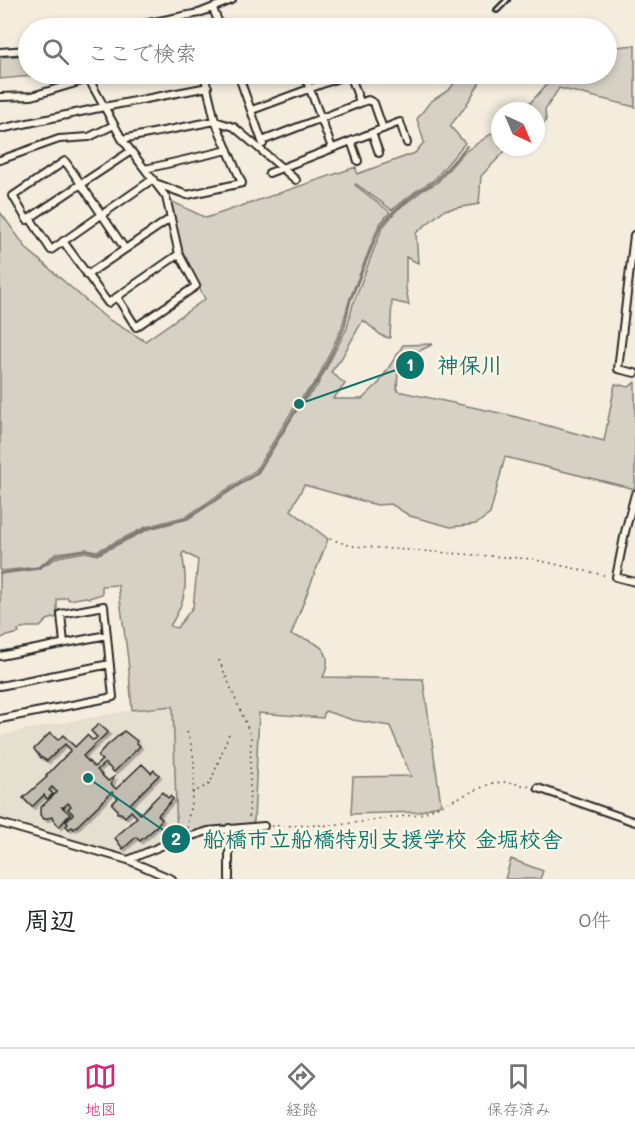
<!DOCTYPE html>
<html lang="ja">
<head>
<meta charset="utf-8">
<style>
  :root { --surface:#fff; --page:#f6f6f6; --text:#202124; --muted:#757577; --line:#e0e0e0; --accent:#db2777 }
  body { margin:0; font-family:Mali,"Klee One",sans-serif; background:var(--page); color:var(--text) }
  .compass { position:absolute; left:491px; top:102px; width:54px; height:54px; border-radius:50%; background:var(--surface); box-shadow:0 3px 9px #0003; rotate:136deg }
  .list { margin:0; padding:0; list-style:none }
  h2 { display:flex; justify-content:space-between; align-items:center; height:78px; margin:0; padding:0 24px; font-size:26px }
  h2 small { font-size:20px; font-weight:400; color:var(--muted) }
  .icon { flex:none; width:33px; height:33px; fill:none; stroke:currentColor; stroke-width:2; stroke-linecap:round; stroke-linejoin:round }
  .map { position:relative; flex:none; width:635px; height:879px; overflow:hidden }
  .search { position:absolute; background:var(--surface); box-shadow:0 3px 9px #0003; left:18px; right:18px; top:18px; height:66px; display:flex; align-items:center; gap:15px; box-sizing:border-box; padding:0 21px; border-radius:33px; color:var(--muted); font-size:22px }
  .sheet { height:168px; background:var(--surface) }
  nav { display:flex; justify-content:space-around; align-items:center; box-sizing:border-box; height:84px; border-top:2px solid var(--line); background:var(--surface); font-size:16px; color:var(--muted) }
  nav a { display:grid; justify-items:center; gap:3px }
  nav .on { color:var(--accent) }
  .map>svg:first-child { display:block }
  .built { fill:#e5dfd0 }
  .green { fill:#d6d1c4; stroke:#807e78; stroke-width:1.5; fill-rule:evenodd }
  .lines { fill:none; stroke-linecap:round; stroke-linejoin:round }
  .stream { stroke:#7a7771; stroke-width:2 }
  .building { fill:#c2bdb1; stroke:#2b2b2b; stroke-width:1.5; filter:url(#shadow) }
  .lane-casing { stroke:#2b2b2b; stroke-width:8 }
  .street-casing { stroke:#2b2b2b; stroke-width:10 }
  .path { stroke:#2b2b2b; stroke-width:1.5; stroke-dasharray:1.5 4.5; stroke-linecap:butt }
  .lane { stroke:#fcf5e5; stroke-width:3 }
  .street { stroke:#fcf5e5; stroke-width:6 }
  .leader { fill:none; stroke:#0f766e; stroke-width:2 }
  .callout-dot { fill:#0f766e; stroke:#fcf5e5; stroke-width:2 }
  .mark-label { font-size:18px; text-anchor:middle; font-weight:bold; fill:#fff }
  .callout-label { font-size:22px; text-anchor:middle; font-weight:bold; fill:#0f766e; stroke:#fcf5e5; stroke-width:5; stroke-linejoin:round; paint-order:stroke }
</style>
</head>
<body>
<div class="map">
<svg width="635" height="879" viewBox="0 0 635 879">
  <defs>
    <filter id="shadow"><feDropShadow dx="2.5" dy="2.5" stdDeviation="0" flood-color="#0004"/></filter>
  </defs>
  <rect width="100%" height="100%" fill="#f4edde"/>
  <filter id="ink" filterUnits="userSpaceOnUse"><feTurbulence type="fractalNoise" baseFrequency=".0167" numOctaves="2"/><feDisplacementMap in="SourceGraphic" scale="12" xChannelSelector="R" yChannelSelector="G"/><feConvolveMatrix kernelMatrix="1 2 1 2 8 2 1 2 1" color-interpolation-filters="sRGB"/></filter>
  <g filter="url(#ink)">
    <path class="built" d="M173,705l4,133 -49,17 -128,-36v-83l23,-6 109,-20z"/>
    <path class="green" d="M635,45v62l-76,-19 -14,22 1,10 -10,16v-25h-13l33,-37h50l1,-26z
      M28,55v19h25l-53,5v-22z
      M461,74h24l-20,33 -15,19 15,17 -31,37 -18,11 -24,19 -36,-26 -1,1 35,27 -11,13 -30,76 -7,26 -25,53 -20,23 -41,67 -69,46 -41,11 -49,24 -11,-2 -29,4 -19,14 -38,4v-359l27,37 79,69 39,23 60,-42 -25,-49 -11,-50 37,18 150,-51 1,7 58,-21 9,-11 -7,-23 13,-17 20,-13z
      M500,128v19h9l-28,29 -2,28 -35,6 -28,23 2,30 -12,-6v31l3,17 -17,-4 -2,37 -8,-2 -19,-16 -22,39 -10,13 14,12 -12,15h29l17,-16 24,-38 30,-1 -31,16 -4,10 -1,21 112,24 95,26 11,-57 14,3 6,-5v107l-130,-32 -15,57 -14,10 -25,3 -41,-11 -19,-12 -14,1 -73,-20 -13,25 37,29 -37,96c23,5 46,14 32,42l100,2 18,125 -22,8 -68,2 2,-37 58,-1 -21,-50 -37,-6 -28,-9 -2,7 -64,-5 -5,108 -2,2 -45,5 -30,10 -4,-132 -41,4 -4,-51 -10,-74 -16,1v8l-13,4 -3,-1 -17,3 -2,-3 -10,3v17l-10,3 -7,7h-14l-8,3 1,3 -19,5v-64l38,-5 20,-12 28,-5 11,3 52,-26 39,-10 70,-46 42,-68 17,-19 17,-33 13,-25 6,-24 29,-76 14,-17 27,-21 14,-7 26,-30zM184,552l14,8 -5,47 -16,21 -7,-2c17,-27 18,-42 12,-72z
      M511,859l32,12 -3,8h-35z"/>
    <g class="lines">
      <path class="stream" d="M0,573l38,-5 19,-13 29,-5 11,3 51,-25 39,-10 70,-46 42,-68 20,-24 25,-52 6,-26 30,-75 13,-15 23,-19 20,-12 31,-35"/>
    </g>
    <path class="building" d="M99,724l9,8 -25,24 11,11 8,-7 -4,-3 4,-7 22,-19 13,10 -1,1 4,4 -26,26 -9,-9 -8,7 11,11 6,-4 -3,7 5,5 26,-25 9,9 3,-3 5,5 -29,29 10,10 22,-22 6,6 2,-2 3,3 -15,16 4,4 -9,11 -13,11 -4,-4 -13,12 -8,-11 22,-21 -6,-6 -6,6 -4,-4h-4v-4l-5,-5 6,-6 -6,-6 -38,37 -2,-2 -3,2 -3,-3 2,-2 -2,-3 7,-7 -5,-5 3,-3 -3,-3 -4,4h-2l8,7 -11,13 -7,-10 -8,2 -4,-4v-7l17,-16 -5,-5 -3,3 4,4 -6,5 -3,-4 -12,12 -9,-9 24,-21 -1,-1 25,-26 -6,-6 -18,17 -7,-4 -6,-8 16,-16 8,7 5,-5 12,12 12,-12 5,5 3,-1 2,-2 -6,-6z"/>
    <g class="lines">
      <defs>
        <path id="lane" d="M497,10l10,-10"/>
        <path id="street" d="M213,9l8,19
          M123,28l76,-15 33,-13
          M0,52l28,-2
          M86,74l36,65 44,58 13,57 17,32 -60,41 -19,-30
          M238,74l25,70
          M350,74l10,28
          M87,76l11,-2
          M305,76l27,72
          M0,97l32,-1 57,-17
          M252,110l97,-36
          M0,129l104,-22 104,-20
          M372,133l7,20
          M122,139l93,-18 19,6 62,53
          M262,141l106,-41 6,3 9,26
          M351,141l7,20
          M0,160l59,-21 30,-2 25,-12
          M145,169l83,-19
          M269,173l131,-51 7,21
          M158,184l29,11 55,-12 -27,-62 -11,-47
          M30,218l21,32 102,-71
          M634,235l-16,134 17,4
          M63,241l45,62 71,-49
          M125,249l-44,-65 -54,36 -14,-24 52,-35 16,23 50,-33
          M87,275l84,-57
          M635,494l-10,38 -9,45 19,5
          M0,656l107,-21
          M0,686l110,-22
          M0,719l113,-22 -9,-91 -43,8 3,29
          M538,788l97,34
          M0,823l128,37 44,19
          M229,828v51
          M128,860l38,-16 42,-13 56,-5"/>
      </defs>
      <use href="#lane" class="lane-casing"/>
      <use href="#street" class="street-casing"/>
      <path class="path" d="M330,539l22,7 180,13 76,17
        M219,660l32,76 -2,84
        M187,732c13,35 6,58 0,93l1,6
        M192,793l18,-9 20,-53
        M271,826l67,-1 83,-11 71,-31 15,-1 24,5"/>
      <use href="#lane" class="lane"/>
      <use href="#street" class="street"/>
    </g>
  </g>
  <path class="leader" d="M299 404L410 365M88 778L176 839"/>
  <g class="callout-dot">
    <circle cx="299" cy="404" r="6"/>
    <circle cx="88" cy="778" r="6"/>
    <circle cx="410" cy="365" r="15"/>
    <circle cx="176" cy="839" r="15"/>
  </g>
  <g class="mark-label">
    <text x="410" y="371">1</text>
    <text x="176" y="845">2</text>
  </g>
  <g class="callout-label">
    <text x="470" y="373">神保川</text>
    <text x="383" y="847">船橋市立船橋特別支援学校 金堀校舎</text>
  </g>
</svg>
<svg class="compass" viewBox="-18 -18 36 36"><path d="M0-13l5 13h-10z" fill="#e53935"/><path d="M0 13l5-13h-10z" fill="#757577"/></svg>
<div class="search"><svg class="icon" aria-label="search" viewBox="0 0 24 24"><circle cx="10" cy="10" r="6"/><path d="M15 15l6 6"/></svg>ここで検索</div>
</div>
<section class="sheet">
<h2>周辺<small>0件</small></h2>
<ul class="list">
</ul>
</section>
<nav>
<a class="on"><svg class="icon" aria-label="map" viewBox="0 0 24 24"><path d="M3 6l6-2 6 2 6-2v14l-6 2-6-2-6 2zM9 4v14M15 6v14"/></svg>地図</a>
<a><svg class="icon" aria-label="directions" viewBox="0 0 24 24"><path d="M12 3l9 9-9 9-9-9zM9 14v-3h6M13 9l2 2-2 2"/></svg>経路</a>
<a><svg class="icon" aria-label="saved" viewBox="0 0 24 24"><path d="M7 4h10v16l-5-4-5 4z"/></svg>保存済み</a>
</nav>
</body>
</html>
